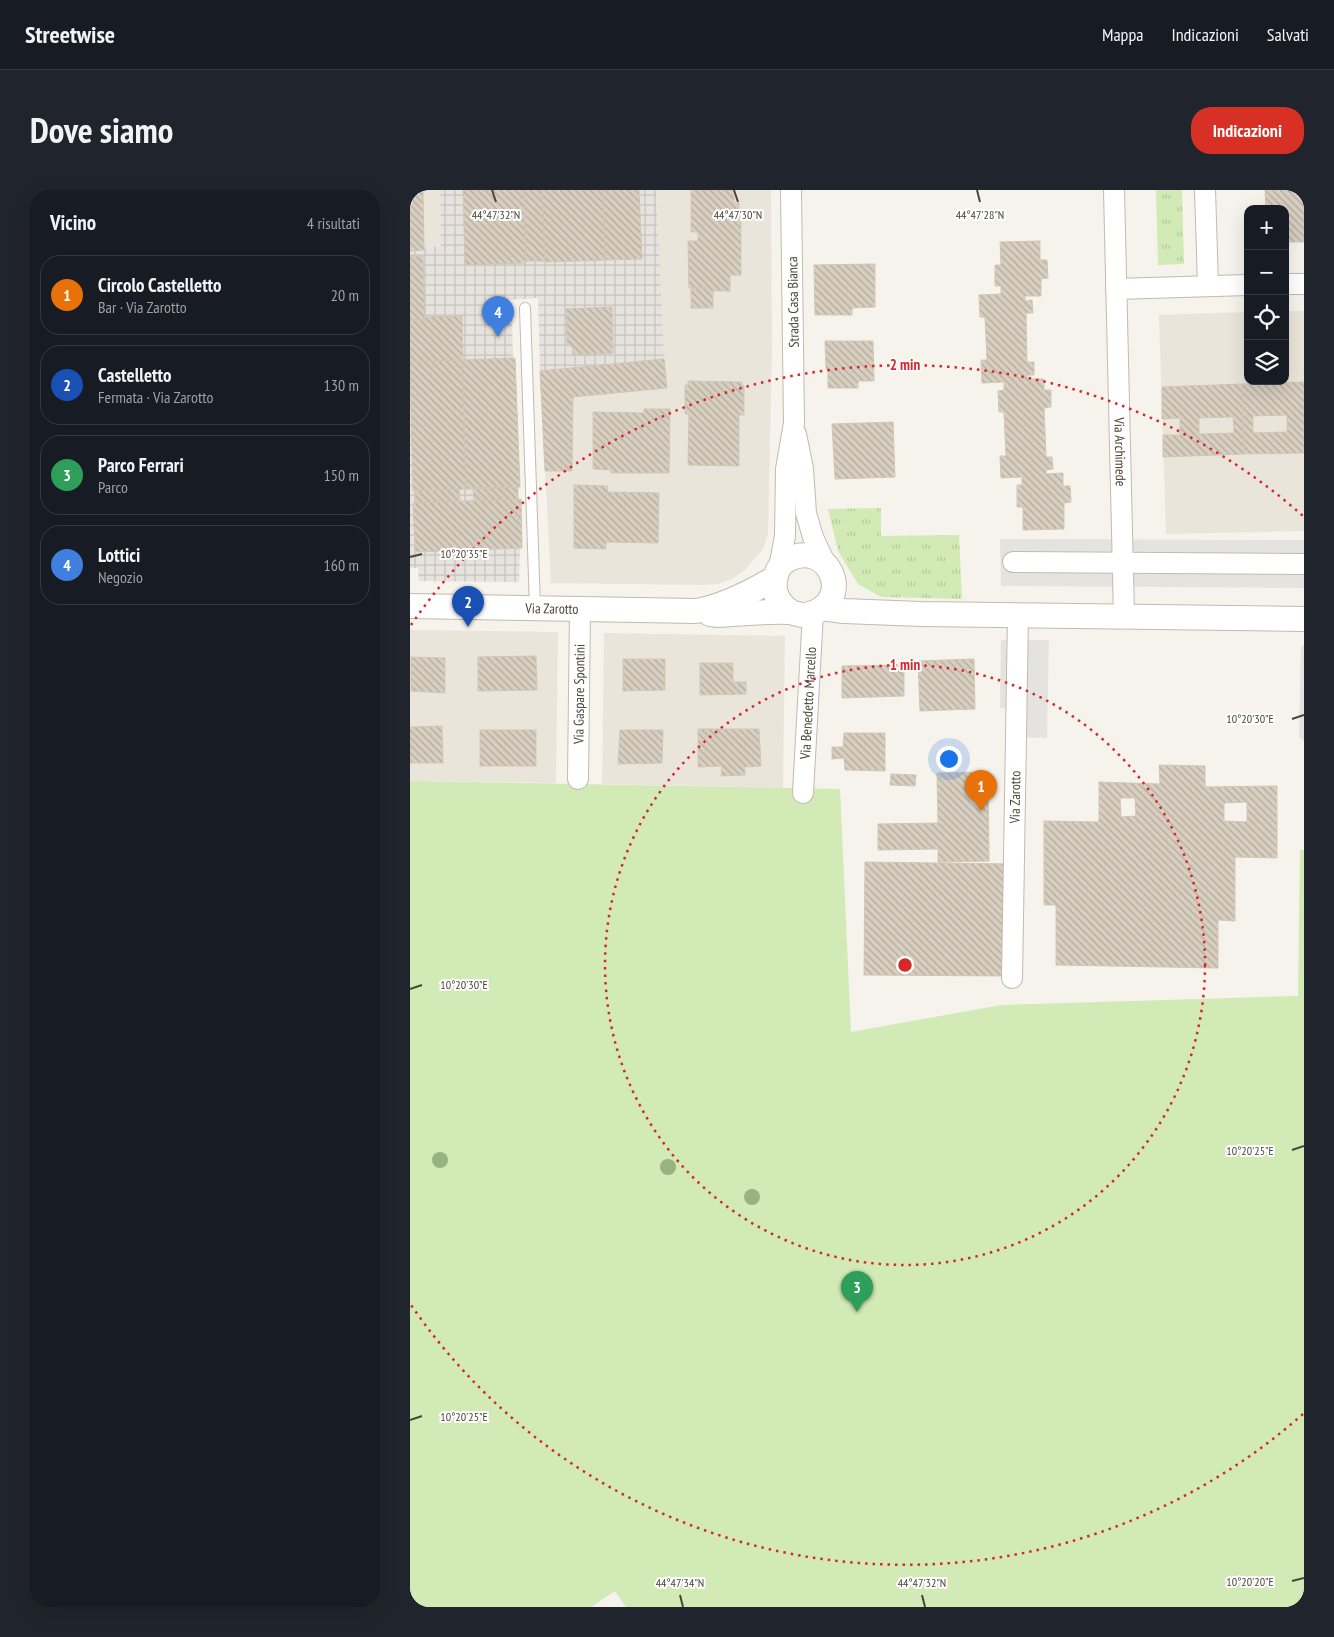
<!DOCTYPE html>
<html lang="it">
<head>
<meta charset="utf-8">
<style>
  :root { --surface:#171b24; --page:#20242c; --text:#f1f3f6; --muted:#9ea1a6; --line:#363941; --accent:#d93025 }
  body { margin:0; font-family:"PT Sans Narrow",sans-serif; background:var(--page); color:var(--text) }
  .controls { position:absolute; right:15px; top:15px; display:grid; overflow:hidden; border-radius:10px; box-shadow:0 5px 20px #0002 }
  .controls button { width:45px; height:45px; display:grid; place-items:center; padding:0; border:0; border-bottom:1px solid var(--line); background:var(--surface); color:var(--text); font:25px sans-serif }
  .you { position:absolute; left:538px; top:568px; width:18px; height:18px; margin:-12px; border:4px solid #fff; border-radius:50%; background:#1a73e8; box-shadow:0 0 0 8px #1a73e833 }
  .badge { display:grid; place-items:center; width:32px; height:32px; border-radius:50%; background:var(--accent); color:#fff; font-size:16px; font-weight:700 }
  .pin { position:absolute; translate:-50% -41px; filter:drop-shadow(0 1px 2px #0008) }
  .pin::after { content:''; position:absolute; top:26px; width:18px; height:15px; background:inherit; clip-path:polygon(0 0,100% 0,50% 100%) }
  .list { margin:0; padding:0; list-style:none }
  h2 { display:flex; justify-content:space-between; align-items:center; height:65px; margin:0; padding:0 20px; font-size:21px }
  h2 small { font-size:16px; font-weight:400; color:var(--muted) }
  .list li { display:grid; grid-template-columns:32px 1fr auto; gap:15px; align-items:center; box-sizing:border-box; height:80px; margin:0 10px 10px; padding:0 10px; border:1px solid var(--line); border-radius:20px }
  .list b { display:block; font-size:19px; white-space:nowrap }
  .list p { margin:0; font-size:16px; white-space:nowrap; color:var(--muted) }
  .list em { font-size:16px; font-style:normal; color:var(--muted) }
  .icon { flex:none; width:28px; height:28px; fill:none; stroke:currentColor; stroke-width:2; stroke-linecap:round; stroke-linejoin:round }
  .map { position:relative; flex:none; width:894px; height:1417px; overflow:hidden; border-radius:20px }
  header { display:flex; align-items:center; gap:30px; box-sizing:border-box; height:70px; padding:0 25px; background:var(--surface); border-bottom:1px solid var(--line) }
  header strong { font-size:24px }
  nav { display:flex; gap:28px; margin-inline-start:auto; font-size:18px }
  .intro { display:flex; align-items:center; justify-content:space-between; box-sizing:border-box; height:120px; padding:0 30px }
  h1 { margin:0; font-size:35px }
  .button { padding:12px 22px; border-radius:20px; background:var(--accent); color:#fff; font-size:18px; font-weight:700 }
  main { display:flex; gap:30px; padding:0 30px }
  aside { flex:1; background:var(--surface); border-radius:20px; box-shadow:0 5px 20px #0002 }
  .map>svg:first-child { display:block }
  .residential { fill:#eae5da }
  .industrial { fill:url(#industrial-grid) }
  .grass { fill:url(#grass-tufts) }
  .green { fill:#d2eab5 }
  .parking { fill:#e5e3e0 }
  .building { fill:url(#building-back-hatch); stroke:#d3c7b4; fill-rule:evenodd }
  .lines { fill:none; stroke-linecap:round; stroke-linejoin:round }
  .service-casing { stroke:#c2bbae; stroke-width:12 }
  .minor-casing { stroke:#c2bbae; stroke-width:22 }
  .tertiary-casing { stroke:#c2bbae; stroke-width:26 }
  .service { stroke:#fff; stroke-width:10 }
  .minor { stroke:#fff; stroke-width:20 }
  .tertiary { stroke:#fff; stroke-width:24 }
  .tree { fill:#97b381 }
  .ticks { fill:none; stroke:#4b4439; stroke-width:2 }
  .ring { fill:none; stroke:#d62828; stroke-width:2.5; stroke-dasharray:2.5 5 }
  .labels { text-anchor:middle; dominant-baseline:central; stroke-width:4; stroke-linejoin:round; paint-order:stroke }
  .street-label { font-size:14px; fill:#4b4439; stroke:#fff }
  .ticks-label { font-size:12px; text-anchor:middle; fill:#4b4439; stroke:#fff; stroke-width:4; stroke-linejoin:round; paint-order:stroke }
  .centre { fill:#d62828; stroke:#fff; stroke-width:2.5 }
  .ring-label { font-size:15px; text-anchor:middle; font-weight:bold; fill:#d62828; stroke:#fff; stroke-width:4; stroke-linejoin:round; paint-order:stroke }
</style>
</head>
<body>
<header>
<strong>Streetwise</strong>
<nav><a>Mappa</a><a>Indicazioni</a><a>Salvati</a></nav>
</header>
<div class="intro"><h1>Dove siamo</h1><a class="button">Indicazioni</a></div>
<main>
<aside>
<h2>Vicino<small>4 risultati</small></h2>
<ul class="list">
<li><span class="badge" style="background:#e8710a">1</span><div><b>Circolo Castelletto</b><p>Bar · Via Zarotto</p></div><em>20 m</em></li>
<li><span class="badge" style="background:#1a4fb4">2</span><div><b>Castelletto</b><p>Fermata · Via Zarotto</p></div><em>130 m</em></li>
<li><span class="badge" style="background:#2e9e5b">3</span><div><b>Parco Ferrari</b><p>Parco</p></div><em>150 m</em></li>
<li><span class="badge" style="background:#3f7fe0">4</span><div><b>Lottici</b><p>Negozio</p></div><em>160 m</em></li>
</ul>
</aside>
<div class="map">
<svg width="894" height="1417" viewBox="0 0 894 1417">
  <defs>
    <pattern id="industrial-grid" width="8" height="8" patternUnits="userSpaceOnUse" patternTransform="scale(1.25)"><rect width="8" height="8" fill="#e6e2dd"/><path d="M0 4h8M4 0v8" fill="none" stroke="#c7c3be"/></pattern>
    <pattern id="grass-tufts" width="24" height="20" patternUnits="userSpaceOnUse" patternTransform="scale(1.25)"><rect width="24" height="20" fill="#d2eab5"/><path d="M3 7l-1-3M5 7V3M7 7l1-3M15 17l-1-3M17 17v-4M19 17l1-3" fill="none" stroke="#b6ca9c"/></pattern>
    <pattern id="building-back-hatch" width="6" height="6" patternUnits="userSpaceOnUse" patternTransform="scale(1.25)"><rect width="6" height="6" fill="#d8cfc1"/><path d="M-1 5l2 2M0 0l6 6M5-1l2 2" fill="none" stroke="#b1aa9e"/></pattern>
  </defs>
  <rect width="100%" height="100%" fill="#f6f3ec"/>
  <path class="residential" d="M0,0h30l1,56 -16,1 -1,3 -14,1z
    M246,0h115l1,159 -4,185 -5,15 -17,20 -14,10 -15,5 -13,1 -153,-2 -11,-212 123,-12z
    M875,121h19v220l-138,3 -7,-219 89,-3v69h37z
    M0,440l148,2 -2,151 -146,-2z
    M194,443l181,3 -2,152 -181,-4z"/>
  <path class="industrial" d="M30,0h216l8,169 -124,12 -2,-73 -30,2v15l4,4 1,39h2l5,129h-2v12h3l1,49h-2l-1,34 -100,-1 -1,-13h-8v-317l14,-1 1,-3 16,-1z"/>
  <path class="grass" d="M746,0h26l2,74 -26,1z
    M471,318v28l78,-1 3,64 -81,-2 -23,-13 -20,-33 -10,-42z"/>
  <path class="green" d="M0,591l430,8 11,243 150,-27 297,-9 2,-146h4v757h-678l-11,-16 -24,16h-181z"/>
  <path class="parking" d="M590,349l304,1v48l-303,-2z
    M591,450h48l-2,98 -35,-1 1,-28 -13,-1z
    M891,456h3v95l-5,-4z"/>
  <path class="building" d="M0,0h13l1,60 -14,1z
    M53,0h61l2,73 -61,2z
    M114,0h18l3,71h-19z
    M132,0h61l2,70 -60,2z
    M193,0h36l3,69 -37,1z
    M281,0h43v13h5v19h2v53h-11v16h-21v-3h-20l-1,-47h10v-9h-7z
    M855,0h39v52h-19v-33h-19z
    M630,51v19h7l1,18 -7,1v17h-16v5l7,-1 1,13h-7l1,49h7v13h-7l1,4h16v11h7v17l-7,1 2,49h6l1,12 -7,1v4l17,-1v13h7l1,16 -7,1v26l-41,1v-23h-6v-22h5v-8l-21,1 -1,-22h6l-2,-44h-5l-1,-21 6,-1v-8l-22,1 -1,-23h6l-2,-43h-5l-1,-22 22,-1v-8h-6v-21h6l-1,-23z
    M0,66h13l2,64h-15z
    M465,74v43l-23,1v7h-37l-1,-50z
    M281,98h18v3h4v17h-22z
    M202,117l1,46 -40,2 -1,-9h-5l-1,-37z
    M52,126l1,44 -53,2v-42h15l-1,-3z
    M415,151h48l1,40h-16v7h-30v-19h-2z
    M105,168l5,129 -54,2 -4,-129z
    M254,169l3,29 -94,9 -1,74h-27l-5,-100z
    M52,170l4,129 -53,2 -3,-129z
    M278,191l54,1v4h2v29h-5v51l-51,-1 1,-51h-4v-29h3z
    M894,192v71l-60,1 -2,-70zM877,225v17l-34,1v-17z
    M832,194l2,70 -81,3v-22h17v-17l-18,1v-32zM823,227l1,16 -35,1v-16z
    M234,219h26l-1,64h-58v-3l-18,-1v-57l51,1z
    M483,232l2,55 -60,2 -3,-55z
    M164,295l34,1 -1,6 52,1 -1,50 -52,-1v7l-32,-1z
    M108,297v12l-44,2 -1,-13z
    M49,299l1,12 -45,2v-13z
    M111,309l1,49 -107,4 -2,-49z
    M126,466l1,34 -59,1v-34z
    M1,467l34,1v35l-34,-2z
    M213,469h42v31l-42,1z
    M564,469l1,50 -55,2 -2,-50z
    M290,473h33v19h13v12l-46,1z
    M494,475v31l-62,2v-32z
    M32,536l1,37h-33v-36z
    M288,539h61l2,37 -16,1v8l-24,1 1,-10 -24,1z
    M70,540h56v36h-56z
    M210,540h43l-1,33 -44,1z
    M434,543h41v38l-40,-1 -1,-12 -12,1v-12h11z
    M749,575l46,1v21l72,-1v72l-42,-1v64l-17,-1v48l-162,-3v-60h-12v-84l55,1v-40l61,2zM710,608h15l1,18 -15,1zM837,612v20l-23,-1v-18z
    M578,582l1,89 -51,1v-13l-60,1v-26l60,-1 -1,-50z
    M481,584l25,1 -1,11 -25,-1z
    M455,672l146,2v112l-147,-1z"/>
  <g class="lines">
    <defs>
      <path id="service" d="M115,118l10,300"/>
      <g id="minor">
        <path id="s1" d="M704,0l10,426"/>
        <path d="M795,0l3,96"/>
        <path d="M875,94h19"/>
        <path d="M706,99l132,-4"/>
        <path d="M386,244l7,35 3,44 7,24 12,26"/>
        <path d="M603,372l291,2"/>
        <path d="M369,378l6,-32 1,-67 8,-46 -3,-233"/>
        <path id="s2" d="M168,589l2,-170"/>
        <path id="s3" d="M393,603l10,-180"/>
        <path id="s4" d="M602,788l6,-363"/>
      </g>
      <g id="tertiary">
        <path id="s5" d="M0,416l286,5c27,-4 55,-19 79,-33"/>
        <path d="M412,418l22,3 77,3 383,5"/>
        <path d="M300,424l6,1c24,-1 48,-4 72,-3 5,0 10,3 15,3 5,0 10,-2 15,-4 34,-19 8,-70 -29,-52 -8,4 -13,12 -14,21 -2,14 4,24 16,32"/>
      </g>
    </defs>
    <use href="#service" class="service-casing"/>
    <use href="#minor" class="minor-casing"/>
    <use href="#tertiary" class="tertiary-casing"/>
    <use href="#service" class="service"/>
    <use href="#minor" class="minor"/>
    <use href="#tertiary" class="tertiary"/>
  </g>
  <g class="tree">
    <circle cx="30" cy="970" r="8"/>
    <circle cx="258" cy="977" r="8"/>
    <circle cx="342" cy="1007" r="8"/>
  </g>
  <path class="ticks" d="M82,0l4,12M324,0l4,12M567,0l3,12M0,367l12,-3M882,529l12,-4M0,799l12,-4M882,960l12,-4M0,1230l12,-4M882,1391l12,-3M270,1405l3,12M512,1405l3,12"/>
  <g class="ring">
    <circle cx="495" cy="775" r="300"/>
    <path d="M893 1224A600 600 0 0 1 1 1115M1 435A600 600 0 0 1 893 326"/>
  </g>
  <g class="labels">
    <g class="street-label">
      <text transform="translate(383 112) rotate(-91)">Strada Casa Bianca</text>
      <text stroke="none"><textPath href="#s1" startOffset="262">Via Archimede</textPath></text>
      <text stroke="none"><textPath href="#s5" startOffset="142">Via Zarotto</textPath></text>
      <text stroke="none"><textPath href="#s2" startOffset="85">Via Gaspare Spontini</textPath></text>
      <text stroke="none"><textPath href="#s3" startOffset="90">Via Benedetto Marcello</textPath></text>
      <text stroke="none"><textPath href="#s4" startOffset="181">Via Zarotto</textPath></text>
    </g>
  </g>
  <g class="ticks-label">
    <text x="86" y="29">44°47'32"N</text>
    <text x="328" y="29">44°47'30"N</text>
    <text x="570" y="29">44°47'28"N</text>
    <text x="54" y="368">10°20'35"E</text>
    <text x="840" y="533">10°20'30"E</text>
    <text x="54" y="799">10°20'30"E</text>
    <text x="840" y="965">10°20'25"E</text>
    <text x="54" y="1231">10°20'25"E</text>
    <text x="840" y="1396">10°20'20"E</text>
    <text x="270" y="1397">44°47'34"N</text>
    <text x="512" y="1397">44°47'32"N</text>
  </g>
  <circle cx="495" cy="775" r="8" class="centre"/>
  <g class="ring-label">
    <text x="495" y="180">2 min</text>
    <text x="495" y="480">1 min</text>
  </g>
</svg>
<div class="controls">
<button>+</button>
<button>−</button>
<button><svg class="icon" aria-label="locate" viewBox="0 0 24 24"><circle cx="12" cy="12" r="6"/><path d="M12 2v4M12 18v4M2 12h4M18 12h4"/></svg></button>
<button><svg class="icon" aria-label="layers" viewBox="0 0 24 24"><path d="M12 4l9 5-9 5-9-5zM3 14l9 5 9-5"/></svg></button>
</div>
<div class="you"></div>
<div class="pin badge" style="left:571px;top:621px;background:#e8710a">1</div>
<div class="pin badge" style="left:58px;top:437px;background:#1a4fb4">2</div>
<div class="pin badge" style="left:447px;top:1122px;background:#2e9e5b">3</div>
<div class="pin badge" style="left:88px;top:147px;background:#3f7fe0">4</div>
</div>
</main>
</body>
</html>
